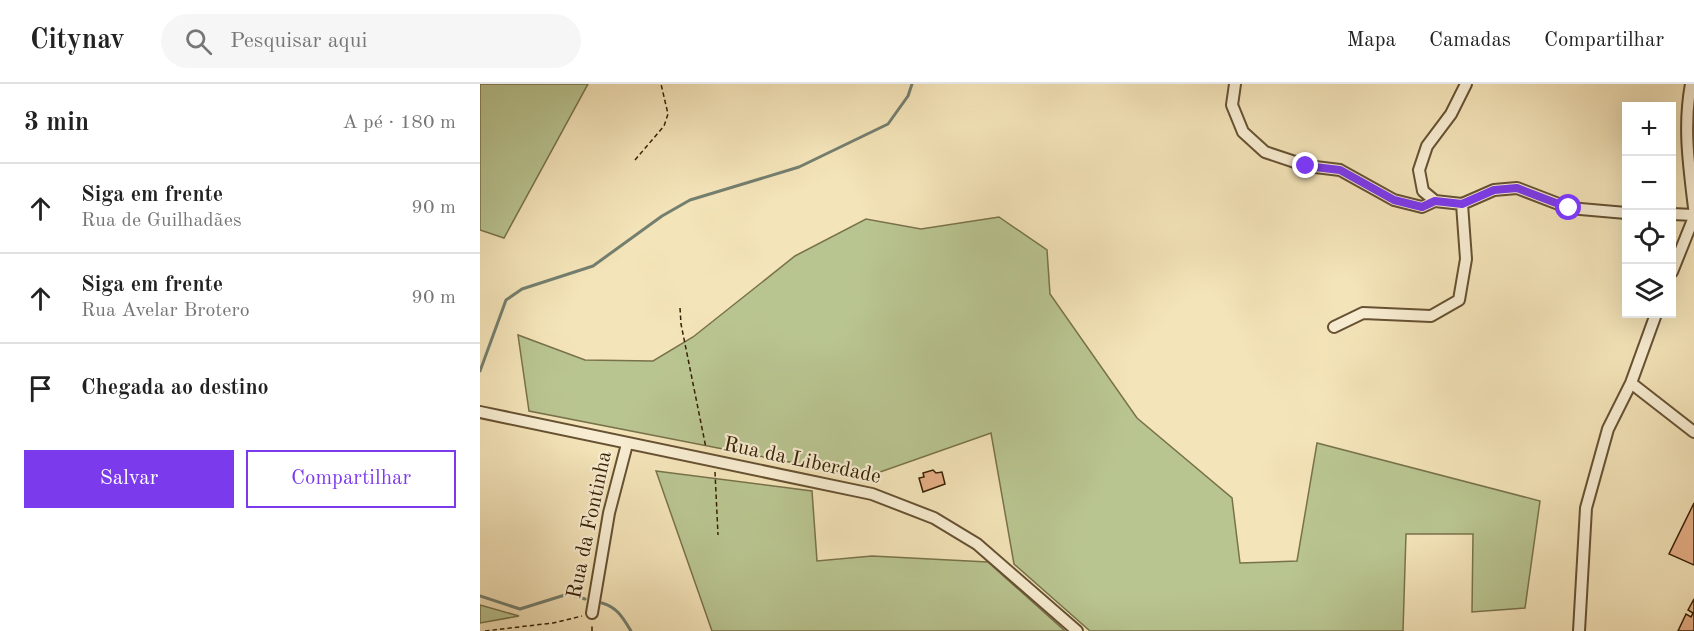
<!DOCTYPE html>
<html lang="pt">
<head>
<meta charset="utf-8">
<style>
  :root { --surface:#fff; --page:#f6f6f6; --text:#222; --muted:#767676; --line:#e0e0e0; --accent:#7c3aed }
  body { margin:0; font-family:"Old Standard TT",serif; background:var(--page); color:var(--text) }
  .controls { position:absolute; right:18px; top:18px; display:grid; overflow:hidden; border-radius:0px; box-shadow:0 6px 24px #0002 }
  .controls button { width:54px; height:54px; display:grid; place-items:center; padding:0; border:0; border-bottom:2px solid var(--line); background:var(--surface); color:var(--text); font:30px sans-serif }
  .stop { position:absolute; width:18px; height:18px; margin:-14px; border:4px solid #7c3aed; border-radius:50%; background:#fff }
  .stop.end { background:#7c3aed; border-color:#fff; box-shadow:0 2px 6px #0008 }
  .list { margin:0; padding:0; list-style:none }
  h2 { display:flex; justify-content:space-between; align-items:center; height:78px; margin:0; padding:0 24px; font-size:26px }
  h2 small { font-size:20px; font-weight:400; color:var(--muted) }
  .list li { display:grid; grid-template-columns:39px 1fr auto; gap:18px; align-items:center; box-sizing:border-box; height:90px; padding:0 24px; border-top:2px solid var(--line) }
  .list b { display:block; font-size:22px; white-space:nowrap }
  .list p { margin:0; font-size:20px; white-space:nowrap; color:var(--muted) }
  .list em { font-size:20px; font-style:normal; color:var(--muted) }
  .actions { display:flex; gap:12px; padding:18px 24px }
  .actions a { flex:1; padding:14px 0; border:2px solid var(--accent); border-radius:0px; text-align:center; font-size:21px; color:var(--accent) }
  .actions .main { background:var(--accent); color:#fff }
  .icon { flex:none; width:33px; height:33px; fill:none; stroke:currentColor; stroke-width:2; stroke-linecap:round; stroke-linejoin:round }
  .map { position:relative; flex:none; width:1214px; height:547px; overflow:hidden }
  header { display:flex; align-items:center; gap:36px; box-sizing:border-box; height:84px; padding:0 30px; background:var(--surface); border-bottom:2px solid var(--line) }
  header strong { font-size:28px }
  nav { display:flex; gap:33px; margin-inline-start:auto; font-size:21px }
  .search { width:420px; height:54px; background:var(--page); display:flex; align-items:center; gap:15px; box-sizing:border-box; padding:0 21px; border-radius:33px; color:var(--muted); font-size:22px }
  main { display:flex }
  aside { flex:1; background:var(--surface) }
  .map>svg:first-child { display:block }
  .green { fill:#b9c591; stroke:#78724b; stroke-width:1.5 }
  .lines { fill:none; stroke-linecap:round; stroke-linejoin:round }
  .stream { stroke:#747f6f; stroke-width:3 }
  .building { fill:#e7af87; stroke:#372005; stroke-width:1.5 }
  .minor-casing { stroke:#665132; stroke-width:14 }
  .path { stroke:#372005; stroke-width:1.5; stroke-dasharray:4.5 3; stroke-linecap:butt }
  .minor { stroke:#f8edd2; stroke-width:10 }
  .route { stroke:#7c3aed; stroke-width:8 }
  .labels { text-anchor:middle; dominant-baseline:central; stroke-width:4.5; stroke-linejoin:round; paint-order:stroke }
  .street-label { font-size:21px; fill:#372005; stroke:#f8edd2 }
</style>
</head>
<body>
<header>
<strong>Citynav</strong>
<div class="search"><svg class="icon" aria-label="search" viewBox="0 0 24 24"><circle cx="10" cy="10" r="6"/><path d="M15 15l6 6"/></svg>Pesquisar aqui</div>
<nav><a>Mapa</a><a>Camadas</a><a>Compartilhar</a></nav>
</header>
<main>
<aside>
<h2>3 min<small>A pé · 180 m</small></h2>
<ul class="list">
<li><svg class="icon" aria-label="ahead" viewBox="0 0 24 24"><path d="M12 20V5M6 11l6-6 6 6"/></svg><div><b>Siga em frente</b><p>Rua de Guilhadães</p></div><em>90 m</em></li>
<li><svg class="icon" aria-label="ahead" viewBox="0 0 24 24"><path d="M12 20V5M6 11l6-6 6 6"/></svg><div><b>Siga em frente</b><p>Rua Avelar Brotero</p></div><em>90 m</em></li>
<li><svg class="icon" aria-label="arrive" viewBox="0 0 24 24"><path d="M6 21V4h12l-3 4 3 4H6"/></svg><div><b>Chegada ao destino</b></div></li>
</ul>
<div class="actions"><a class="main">Salvar</a><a>Compartilhar</a></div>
</aside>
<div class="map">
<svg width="1214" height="547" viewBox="0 0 1214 547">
  <rect width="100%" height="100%" fill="#f4e4b9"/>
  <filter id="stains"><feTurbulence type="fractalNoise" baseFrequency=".00333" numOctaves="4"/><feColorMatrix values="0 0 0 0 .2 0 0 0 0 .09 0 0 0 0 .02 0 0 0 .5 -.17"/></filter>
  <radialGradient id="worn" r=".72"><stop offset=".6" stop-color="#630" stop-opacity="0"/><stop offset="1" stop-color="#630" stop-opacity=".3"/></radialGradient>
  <path class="green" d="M0,0h108l-84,154 -24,-8z
    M519,133l48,33 3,44 87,124 95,80 8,65 57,-2 20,-118 223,58 -15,107 -53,4 1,-78h-67l-3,97h-313l-76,-67 -23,-131 -125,44 -337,-66 -11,-76 67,25 68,1 40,-24 102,-81 71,-37 55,10z
    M176,387l156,20 5,70 55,-5 116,6 77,69h-353z
    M0,521l39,11 -39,7z"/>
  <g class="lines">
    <path class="stream" d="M0,287l26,-71 16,-11 71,-23 69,-50 28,-16 109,-33 89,-43 20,-28 4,-12
      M0,512l40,13 48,-15 17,5
      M122,519c15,4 21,15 29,28"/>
  </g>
  <path class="building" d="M453,386l3,3 6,-1 3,12 -22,8 -4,-14 5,-1 -1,-4z
    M1214,419v62l-25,-11z
    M1214,515v32h-16l8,-17 5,3 2,-4 -5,-3z"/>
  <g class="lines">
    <defs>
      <path id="minor" d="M755,0l-3,21 11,27 22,20 42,14 33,4 54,30 28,7 13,-6
        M986,0l-15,30 -24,32 -8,24 4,21 12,10 27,3 32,-14 23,-2 52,20 57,5
        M1211,0c-8,42 -2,82 3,124
        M1192,130l22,1
        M1192,188l22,-55
        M854,243l29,-14 68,3 28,-16 7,-41 -4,-55
        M1151,299l63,49
        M0,328l392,82 62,24 43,26 100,87
        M112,529l17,-100 18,-69
        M1099,547l7,-123 22,-79 23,-46 25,-69"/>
    </defs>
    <use href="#minor" class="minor-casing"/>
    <path class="path" d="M155,76l29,-34 4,-12 -7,-30
      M200,224l1,16 25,124
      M235,388l3,63
      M5,547l68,-8 29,-7
      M112,547v-6"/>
    <use href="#minor" class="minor"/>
  </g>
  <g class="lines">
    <path class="route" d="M826,82l34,4 54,30 28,7 13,-6 27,3 32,-14 23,-2 52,20"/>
  </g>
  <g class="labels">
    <g class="street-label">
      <text transform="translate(322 377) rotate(12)">Rua da Liberdade</text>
      <text transform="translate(110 441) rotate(-78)">Rua da Fontinha</text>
    </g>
  </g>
  <rect width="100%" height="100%" filter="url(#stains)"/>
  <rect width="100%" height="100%" fill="url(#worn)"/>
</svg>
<div class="controls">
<button>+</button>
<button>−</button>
<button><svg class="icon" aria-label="locate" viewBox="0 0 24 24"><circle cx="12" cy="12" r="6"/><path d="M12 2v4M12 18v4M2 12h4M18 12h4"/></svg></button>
<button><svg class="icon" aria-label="layers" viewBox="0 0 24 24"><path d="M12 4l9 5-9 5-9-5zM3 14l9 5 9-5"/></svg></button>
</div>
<div class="stop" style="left:1089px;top:124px"></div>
<div class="stop end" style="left:826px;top:82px"></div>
</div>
</main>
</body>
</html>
